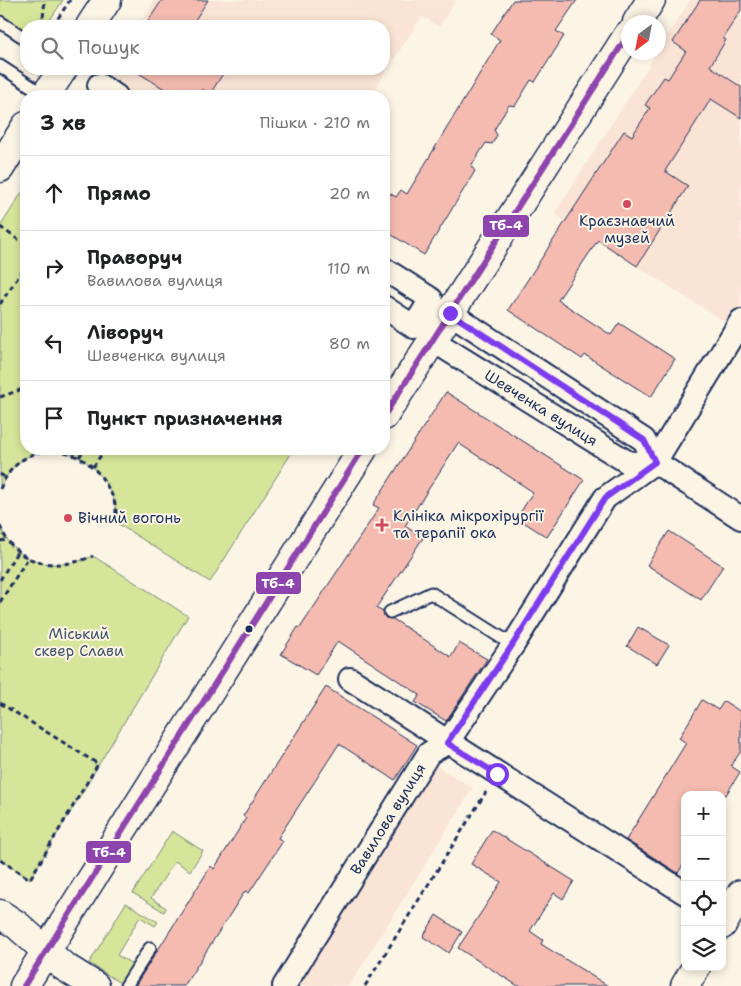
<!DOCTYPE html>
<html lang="uk">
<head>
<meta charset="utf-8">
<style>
  :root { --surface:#fff; --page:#f2f2f2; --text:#202124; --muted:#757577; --line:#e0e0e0 }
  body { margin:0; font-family:"Shantell Sans",sans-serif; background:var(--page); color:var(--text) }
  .controls { position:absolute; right:15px; bottom:15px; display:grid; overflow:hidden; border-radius:10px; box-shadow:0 2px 8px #0003 }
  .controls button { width:45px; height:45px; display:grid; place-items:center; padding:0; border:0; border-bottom:1px solid var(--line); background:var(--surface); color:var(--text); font:25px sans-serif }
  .compass { position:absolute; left:621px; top:15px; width:45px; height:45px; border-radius:50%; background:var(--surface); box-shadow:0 2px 8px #0003; rotate:212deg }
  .stop { position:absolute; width:15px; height:15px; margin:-11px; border:4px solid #7c3aed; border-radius:50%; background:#fff }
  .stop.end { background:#7c3aed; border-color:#fff; box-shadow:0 1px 5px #0008 }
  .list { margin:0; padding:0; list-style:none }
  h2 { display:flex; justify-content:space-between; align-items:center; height:65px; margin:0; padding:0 20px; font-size:21px }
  h2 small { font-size:16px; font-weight:400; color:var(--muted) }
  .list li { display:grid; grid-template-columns:32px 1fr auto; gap:15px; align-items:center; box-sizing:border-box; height:75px; padding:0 20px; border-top:1px solid var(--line) }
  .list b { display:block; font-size:19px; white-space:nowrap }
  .list p { margin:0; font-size:16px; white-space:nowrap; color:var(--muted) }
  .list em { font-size:16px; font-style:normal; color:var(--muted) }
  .icon { flex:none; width:28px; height:28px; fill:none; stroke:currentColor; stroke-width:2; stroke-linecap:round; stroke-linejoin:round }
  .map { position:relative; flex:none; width:741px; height:986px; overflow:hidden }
  .search { position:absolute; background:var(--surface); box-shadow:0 2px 8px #0003; left:20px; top:20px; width:370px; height:55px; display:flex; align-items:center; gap:12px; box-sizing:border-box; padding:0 18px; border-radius:20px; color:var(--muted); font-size:19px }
  .panel { position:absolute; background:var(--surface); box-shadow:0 2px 8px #0003; left:20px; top:90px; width:370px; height:365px; border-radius:20px }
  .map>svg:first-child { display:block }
  .built { fill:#fae4d5 }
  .green { fill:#d6e599; stroke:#788a7c }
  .building { fill:#f5bbb0; stroke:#1b2f5e }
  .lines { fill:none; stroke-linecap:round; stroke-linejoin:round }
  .lane-casing { stroke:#1b2f5e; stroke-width:15 }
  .street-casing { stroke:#1b2f5e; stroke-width:26 }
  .secondary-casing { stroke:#1b2f5e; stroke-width:31 }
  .path { stroke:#1b2f5e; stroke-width:3; stroke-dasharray:5 4; stroke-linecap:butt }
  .lane { stroke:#fcf5e5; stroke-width:11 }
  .street { stroke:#fcf5e5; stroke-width:22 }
  .secondary { stroke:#fcf5e5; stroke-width:28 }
  .bus-1-casing { stroke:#fcf5e5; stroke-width:10 }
  .bus-1 { stroke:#8e44ad; stroke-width:6 }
  .route { stroke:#7c3aed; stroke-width:6 }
  .poi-dot { fill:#d1495b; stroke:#fcf5e5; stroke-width:2 }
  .bus-dot { fill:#1b2f5e; stroke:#fcf5e5; stroke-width:2 }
  .labels { text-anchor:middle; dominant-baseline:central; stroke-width:4; stroke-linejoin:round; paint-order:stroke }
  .poi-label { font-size:15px; fill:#1b2f5e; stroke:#fcf5e5; text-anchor:start }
  .street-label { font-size:15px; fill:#1b2f5e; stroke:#fcf5e5 }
  .park-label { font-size:15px; fill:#40536a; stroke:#fcf5e5 }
  .line-badge { stroke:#fcf5e5; stroke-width:2 }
  .badge-label { font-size:14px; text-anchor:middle; font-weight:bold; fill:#fff }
</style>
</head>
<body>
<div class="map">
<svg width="741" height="986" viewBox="0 0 741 986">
  <rect width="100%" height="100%" fill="#fcf5e5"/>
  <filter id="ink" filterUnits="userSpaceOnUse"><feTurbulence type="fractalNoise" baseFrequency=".02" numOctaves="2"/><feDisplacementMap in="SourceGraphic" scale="10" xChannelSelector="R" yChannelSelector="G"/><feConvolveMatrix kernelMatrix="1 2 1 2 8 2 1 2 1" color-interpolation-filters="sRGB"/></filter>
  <g filter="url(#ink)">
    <path class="built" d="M155,0h301l-17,27 -17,-11 -52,80h-276l17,-27h273v-43h-246z
      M690,0h51v332l-187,-118 103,-161 1,-1 1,-3z
      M435,765l38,23 -124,198h-53z"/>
    <path class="green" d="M0,0h63l-17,26h-20v9l-26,-16z
      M26,186v263h268l-84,133 -95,-60c3,-13 -1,-25 -8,-36 -25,-46 -86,-49 -107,3v-262z
      M0,526c16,40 57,46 93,30l95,60 -158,263 -30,-19z
      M172,831l31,20 -13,20 -15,-10 -24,37 15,10 -2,4 -31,-19z
      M126,903l32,19 -3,4 -15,-9 -23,38 15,9 -12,19 -31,-20z"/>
    <path class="building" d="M162,0h46l-17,26h-46z
      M513,0h64l-21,31 8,5 -29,46 -4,-2 -16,26 -6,-1 -15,25 3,5 -5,9 -6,-1 -15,23 4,5 -51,84 -40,-25v-40l12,7 5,-7 6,4 93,-154 -9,-6z
      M700,0h41v10l-18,28 3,2 -16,26 31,21v31l-30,-19 -46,72 23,15 -51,80 -39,-26 -40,60 53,35 8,-12 56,36 -24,38 -66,-42 -3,4 -74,-49 116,-179 8,5 18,-28 -5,-3 19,-28 4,2 18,-28 -13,-9z
      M132,69h94l-16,25 -8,-5 -5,7h-21z
      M446,392l138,88 -37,57 -30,-19 16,-26 -75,-49 -53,83 18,12 -47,70 7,4 3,6 7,1 58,38 8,-14 28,16 -41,62 -31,-19 5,-7 -82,-54 -22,34 -35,-21 17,-27 2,1 79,-120 -6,-3z
      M669,531l54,35 -22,34 -54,-35z
      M638,627l31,18 -12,19 -30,-18z
      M326,687l91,58 -22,35 -56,-36 -61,94 5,3 -34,52 -4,-2 -61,95h-49l76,-120 3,3 32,-51 -3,-2z
      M702,700l16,10 6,-9 17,11v39l-10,15 9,6 -14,23h-41v66l-7,12 -52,-33 60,-97 -7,-5z
      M492,830l82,51 -11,18 -9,-6 -24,38 13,9 -2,4 67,42h-90l-60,-38 43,-66 -30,-18z
      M436,915l26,17 -13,21 -26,-16z"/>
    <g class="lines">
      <defs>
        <path id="lane" d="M0,22l26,17
          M0,66l46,30
          M390,612l41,-19 82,52
          M126,986l24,-38"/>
        <path id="street" d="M99,85l17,11
          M384,269l47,30 -17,28 -30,-20
          M450,313l194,127 11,22 86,56
          M432,340l197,123 26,-1
          M350,679l335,214
          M284,986l145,-233 18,-10 66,-98 92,-147 50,-36 86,-141"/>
        <path id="secondary" d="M637,22l14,-22
          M90,26l17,-26
          M45,96l18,-27
          M0,168l26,-42
          M384,416l244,-381
          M0,914l17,11 46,41 32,20
          M722,925l19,-31
          M24,986l339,-537
          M685,986l11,-19"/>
      </defs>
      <use href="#lane" class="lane-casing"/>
      <use href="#street" class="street-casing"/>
      <use href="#secondary" class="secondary-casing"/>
      <path class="path" d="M42,26l3,-26
        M53,26l17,-26
        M0,227l26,18
        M0,304l26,-39
        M0,397l26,-9
        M79,457l6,-8
        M93,467l12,-18
        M0,474l6,4
        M0,489c21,-52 82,-49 107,-3 7,11 11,23 8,36
        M0,526c16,40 57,46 93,30
        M0,541l7,-1
        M0,580l17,-28
        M0,602l28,-44
        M0,703l98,61 -68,115 -30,-19
        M365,986l121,-194"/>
      <use href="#lane" class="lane"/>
      <use href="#street" class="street"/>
      <use href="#secondary" class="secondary"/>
      <defs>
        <path id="bus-1" d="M384,416l244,-381
          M24,986l339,-537"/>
      </defs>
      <use href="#bus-1" class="bus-1-casing"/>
      <use href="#bus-1" class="bus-1"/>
    </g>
  </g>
  <g class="lines" filter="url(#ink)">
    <path class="route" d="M450,313l194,127 11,22 -50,36 -92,146 -66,99 50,31"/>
  </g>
  <g class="poi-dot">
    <circle cx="627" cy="204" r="5"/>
    <circle cx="68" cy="518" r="5"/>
    <path d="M379.5 517.5h5v5h5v5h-5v5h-5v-5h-5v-5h5z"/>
  </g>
  <circle class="bus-dot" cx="249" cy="629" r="4.5"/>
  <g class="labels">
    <g class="poi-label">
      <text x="627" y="221" text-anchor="middle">Краєзнавчий<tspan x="627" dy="17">музей</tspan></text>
      <text x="393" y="516">Клініка мікрохірургії<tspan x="393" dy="17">та терапії ока</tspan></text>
      <text x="78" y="518">Вічний вогонь</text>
    </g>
    <g class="street-label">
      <text transform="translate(541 408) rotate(32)">Шевченка вулиця</text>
      <text transform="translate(388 819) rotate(-58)">Вавилова вулиця</text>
    </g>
    <g class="park-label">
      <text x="79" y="634">Міський<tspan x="79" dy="17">сквер Слави</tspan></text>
    </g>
  </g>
  <g class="line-badge">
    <rect x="482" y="214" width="48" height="24" rx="5" fill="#8e44ad"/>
    <rect x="255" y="571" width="47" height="24" rx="5" fill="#8e44ad"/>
    <rect x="85" y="840" width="47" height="24" rx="5" fill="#8e44ad"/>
  </g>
  <g class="badge-label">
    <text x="506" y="230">Тб-4</text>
    <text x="278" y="588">Тб-4</text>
    <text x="109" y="857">Тб-4</text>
  </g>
</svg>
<div class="controls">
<button>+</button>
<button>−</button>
<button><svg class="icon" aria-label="locate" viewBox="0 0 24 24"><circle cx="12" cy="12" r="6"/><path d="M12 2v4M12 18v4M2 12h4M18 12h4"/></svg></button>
<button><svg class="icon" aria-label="layers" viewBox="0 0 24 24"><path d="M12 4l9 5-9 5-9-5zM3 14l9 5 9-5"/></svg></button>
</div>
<svg class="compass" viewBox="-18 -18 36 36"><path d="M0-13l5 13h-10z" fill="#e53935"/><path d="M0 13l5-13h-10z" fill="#757577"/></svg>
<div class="stop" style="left:497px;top:774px"></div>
<div class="stop end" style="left:450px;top:313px"></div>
<div class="search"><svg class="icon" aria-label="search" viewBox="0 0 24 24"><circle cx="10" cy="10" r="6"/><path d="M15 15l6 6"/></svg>Пошук</div>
<section class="panel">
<h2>3 хв<small>Пішки · 210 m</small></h2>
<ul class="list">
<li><svg class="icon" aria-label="ahead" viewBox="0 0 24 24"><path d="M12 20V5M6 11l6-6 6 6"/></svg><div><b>Прямо</b></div><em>20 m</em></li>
<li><svg class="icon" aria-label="right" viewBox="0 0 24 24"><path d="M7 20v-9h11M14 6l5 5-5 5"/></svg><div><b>Праворуч</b><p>Вавилова вулиця</p></div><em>110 m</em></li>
<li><svg class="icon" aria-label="left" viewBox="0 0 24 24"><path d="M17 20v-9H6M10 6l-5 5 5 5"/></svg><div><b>Ліворуч</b><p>Шевченка вулиця</p></div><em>80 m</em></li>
<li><svg class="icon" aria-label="arrive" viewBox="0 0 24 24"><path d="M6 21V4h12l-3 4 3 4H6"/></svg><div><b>Пункт призначення</b></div></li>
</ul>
</section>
</div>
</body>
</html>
